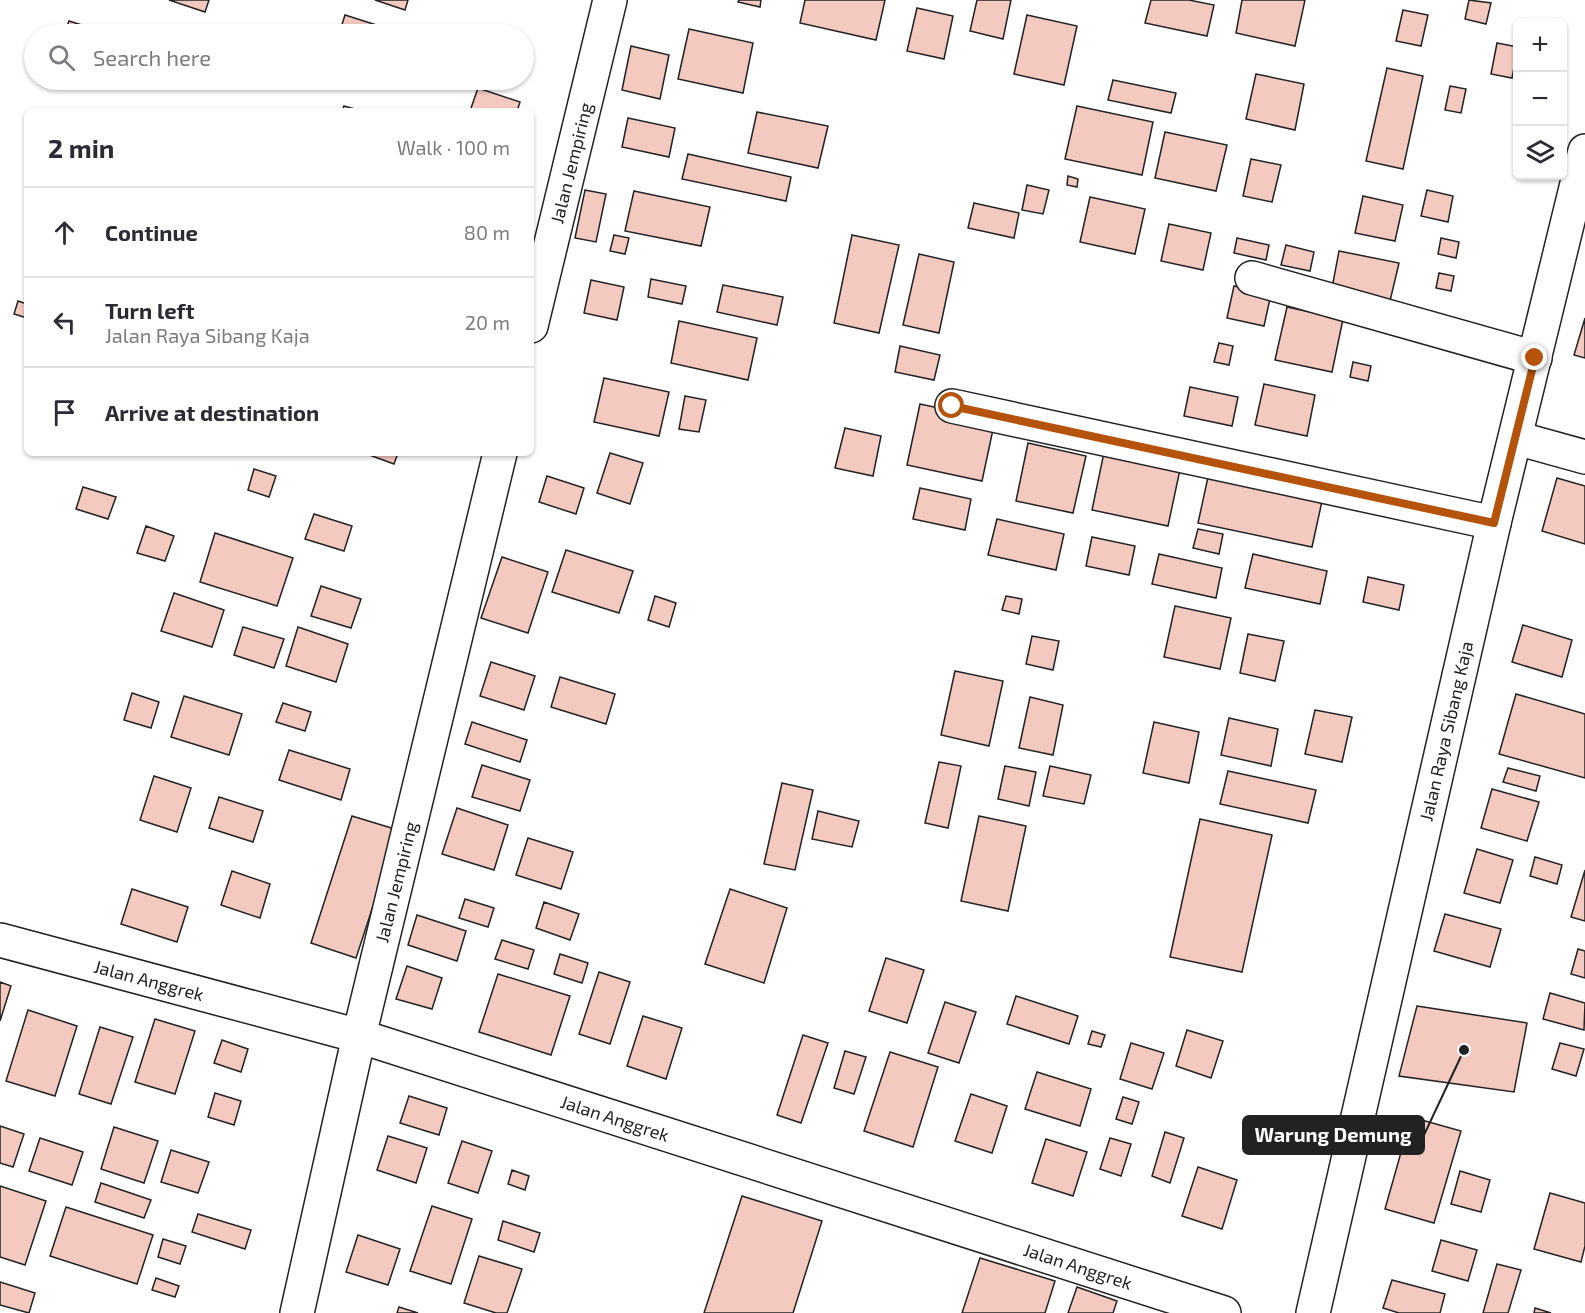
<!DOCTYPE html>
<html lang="en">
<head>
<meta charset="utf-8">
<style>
  :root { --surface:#fff; --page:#f2f2f3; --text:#2b2b33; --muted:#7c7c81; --line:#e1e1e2 }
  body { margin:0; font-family:"Exo 2",sans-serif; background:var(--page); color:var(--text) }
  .controls { position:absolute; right:18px; top:18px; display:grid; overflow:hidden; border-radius:9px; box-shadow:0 2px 4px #0004 }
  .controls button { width:54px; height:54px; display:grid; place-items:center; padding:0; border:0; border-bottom:2px solid var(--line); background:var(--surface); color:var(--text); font:30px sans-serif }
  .stop { position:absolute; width:18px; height:18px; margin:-14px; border:4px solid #b45309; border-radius:50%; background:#fff }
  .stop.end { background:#b45309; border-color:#fff; box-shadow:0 2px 6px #0008 }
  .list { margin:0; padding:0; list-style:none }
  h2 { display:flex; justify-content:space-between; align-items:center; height:78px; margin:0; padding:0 24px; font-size:26px }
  h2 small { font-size:20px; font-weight:400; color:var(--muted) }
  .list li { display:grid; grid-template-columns:39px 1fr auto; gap:18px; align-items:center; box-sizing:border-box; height:90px; padding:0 24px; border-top:2px solid var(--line) }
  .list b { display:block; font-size:22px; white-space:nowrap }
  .list p { margin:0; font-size:20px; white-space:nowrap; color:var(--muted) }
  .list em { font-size:20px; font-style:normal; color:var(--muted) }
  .icon { flex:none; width:33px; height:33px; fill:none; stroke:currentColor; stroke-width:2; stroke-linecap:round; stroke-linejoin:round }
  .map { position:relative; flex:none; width:1585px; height:1313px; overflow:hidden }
  .search { position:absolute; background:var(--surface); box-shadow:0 2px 4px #0004; left:24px; top:24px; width:510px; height:66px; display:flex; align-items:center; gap:15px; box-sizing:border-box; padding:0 21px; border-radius:33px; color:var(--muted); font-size:22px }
  .panel { position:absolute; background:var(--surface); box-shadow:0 2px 4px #0004; left:24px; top:108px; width:510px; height:348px; border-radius:9px }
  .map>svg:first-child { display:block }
  .building { fill:#f3c9c0; stroke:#222; stroke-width:1.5 }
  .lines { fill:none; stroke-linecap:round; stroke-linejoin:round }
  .street-casing { stroke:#222; stroke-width:36 }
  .secondary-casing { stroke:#222; stroke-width:36 }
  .street { stroke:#fff; stroke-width:33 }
  .secondary { stroke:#fff; stroke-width:33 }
  .route { stroke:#b45309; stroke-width:8 }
  .labels { text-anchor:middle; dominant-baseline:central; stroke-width:4.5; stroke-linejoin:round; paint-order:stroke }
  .street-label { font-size:18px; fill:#222; stroke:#fff }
  .leader { fill:none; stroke:#222; stroke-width:2 }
  .callout-dot { fill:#222; stroke:#fff; stroke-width:2 }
  .callout { fill:#222; stroke:#222; stroke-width:2 }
  .callout-label { font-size:20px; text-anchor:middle; font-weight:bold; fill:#fff }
</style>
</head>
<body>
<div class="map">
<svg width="1585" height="1313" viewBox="0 0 1585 1313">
  <rect width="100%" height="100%" fill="#fff"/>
  <path class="building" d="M169,0h40l-4,12z
    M375,0h33l-3,10z
    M739,0h22l-1,7 -22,-5z
    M805,0h80l-9,40 -76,-17z
    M977,0h34l-8,39 -33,-8z
    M1151,0h38l25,5 -7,31 -62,-13z
    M1242,0h63l-10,46 -59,-13z
    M1469,0l22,3 -5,21 -21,-5z
    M917,8l36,8 -9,43 -37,-8z
    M1403,10l25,5 -7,31 -25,-5z
    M345,15l44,14 -2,5h-48z
    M1027,15l50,11 -13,59 -50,-11z
    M69,21l42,13h-47z
    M689,29l64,14 -10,50 -65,-14z
    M1497,43l21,4 -6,31 -21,-4z
    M631,46l38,9 -9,44 -38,-9z
    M1387,68l36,8 -20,93 -37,-8z
    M1256,74l48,10 -9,46 -49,-11z
    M417,80h32l-3,9z
    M1113,80l63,13 -5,20 -63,-13z
    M1450,86l16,3 -5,24 -16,-3z
    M478,88l42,14 -3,9h-47z
    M344,106l18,5h-20z
    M1077,106l76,16 -11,53 -77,-16z
    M757,112l71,14 -10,42 -70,-15z
    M628,118l47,10 -6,29 -47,-10z
    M1165,132l62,13 -11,46 -61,-13z
    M688,154l103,23 -5,24 -104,-22z
    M1251,159l30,6 -9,37 -29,-6z
    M1068,176l10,3 -1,8 -10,-2z
    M1027,185l22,5 -6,24 -21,-4z
    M585,190l21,4 -10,48 -21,-4z
    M1427,190l26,6 -5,26 -27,-6z
    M634,191l76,16 -9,39 -76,-15z
    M1363,196l40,9 -8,36 -40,-8z
    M1090,197l55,12 -10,45 -55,-12z
    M974,203l45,10 -5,25 -46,-10z
    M1169,224l42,9 -8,37 -42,-9z
    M614,235l15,3 -4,16 -15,-3z
    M852,235l47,10 -20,88 -45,-10z
    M1237,238l32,7 -3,15 -32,-7z
    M1441,238l18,4 -3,16 -18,-4z
    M1286,245l28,7 -4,19 -29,-6z
    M1339,251l60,12 -9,38 -58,-13z
    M919,254l35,8 -15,71 -36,-8z
    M1439,273l15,3 -3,15 -15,-3z
    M651,279l35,7 -4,18 -34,-7z
    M591,280l33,7 -7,33 -33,-7z
    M723,285l60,12 -6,28 -60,-13z
    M1234,286l37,8 -7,32 -37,-8z
    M18,301l9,3v14l-13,-4z
    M1287,307l56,12 -11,53 -57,-12z
    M1585,318v40l-11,-3z
    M679,321l78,17 -9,42 -77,-17z
    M1219,343l14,3 -4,19 -15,-3z
    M900,346l40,9 -6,25 -39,-8z
    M1353,362l18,4 -3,15 -18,-4z
    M604,378l65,14 -10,44 -65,-14z
    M1264,384l51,11 -8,41 -52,-11z
    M1190,387l48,10 -6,29 -48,-10z
    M685,396l21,4 -7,32 -20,-3z
    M920,404l75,16 -13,61 -75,-16z
    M845,428l36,8 -8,40 -38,-8z
    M1028,443l58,13 -13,57 -57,-12z
    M1106,443l76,17 -14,66 -76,-16z
    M364,453h34l-4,11z
    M610,453l33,10 -13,41 -33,-11z
    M1210,468l114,24 -12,55 -114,-24z
    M254,469l22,7 -7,21 -21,-7z
    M547,476l37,12 -8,26 -37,-12z
    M1557,478l28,8v58l-43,-13z
    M83,487l33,10 -8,22 -32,-10z
    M920,488l51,11 -6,31 -52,-11z
    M314,514l38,12 -8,25 -39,-12z
    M997,519l67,15 -8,36 -68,-15z
    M146,526l28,10 -9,25 -28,-8z
    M1198,529l25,5 -4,20 -26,-6z
    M215,533l78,25 -16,48 -77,-24z
    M1092,537l43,9 -6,29 -43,-9z
    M566,550l67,21 -14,42 -67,-21z
    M1159,554l63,14 -6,30 -64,-14z
    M1253,554l74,17 -7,33 -75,-16z
    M502,557l46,15 -20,61 -47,-15z
    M1368,577l36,8 -5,25 -36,-8z
    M321,586l40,13 -10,29 -40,-12z
    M174,593l50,17 -12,37 -51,-16z
    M655,596l21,7 -7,24 -21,-7z
    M1006,596l16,3 -3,15 -17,-4z
    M1175,606l56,12 -11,51 -56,-12z
    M1523,625l49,15 -10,37 -50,-15z
    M243,627l41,12 -10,29 -40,-13z
    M298,627l50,17 -12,38 -50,-16z
    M1248,634l36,7 -9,40 -35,-8z
    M1032,636l27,5 -6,29 -27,-6z
    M491,662l44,14 -11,34 -44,-14z
    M955,671l48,10 -14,65 -48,-11z
    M560,677l55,17 -9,30 -55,-17z
    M132,693l27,9 -8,26 -27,-8z
    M1516,694l69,20v64l-86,-24z
    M184,696l58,18 -13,41 -58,-18z
    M1030,697l33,8 -10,50 -34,-7z
    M283,703l28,9 -6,19 -29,-9z
    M1315,710l37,7 -10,45 -37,-8z
    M1229,718l49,11 -7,37 -50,-11z
    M472,722l55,18 -7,22 -55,-18z
    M1154,722l45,10 -10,51 -46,-10z
    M289,750l61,19 -9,31 -62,-20z
    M939,762l22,4 -13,62 -23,-5z
    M482,765l48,15 -10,31 -48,-14z
    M1005,766l31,6 -7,34 -31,-7z
    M1050,766l41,9 -7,29 -41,-8z
    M1508,768l32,8 -4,15 -33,-9z
    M1228,771l88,19 -8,33 -88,-19z
    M154,776l37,12 -14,44 -37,-12z
    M782,783l31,7 -18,80 -31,-6z
    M1492,789l47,13 -12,39 -46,-13z
    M219,797l44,14 -10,31 -44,-14z
    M457,808l51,17 -14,45 -52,-16z
    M818,811l41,10 -7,26 -40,-8z
    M352,816l46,14 -42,128 -45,-15z
    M979,816l47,10 -18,85 -47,-10z
    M1200,819l72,16 -30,137 -72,-15z
    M528,838l45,14 -12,37 -45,-14z
    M1477,849l36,11 -13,43 -36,-10z
    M1535,857l27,8 -5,19 -27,-8z
    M1585,870v51l-14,-4z
    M232,871l38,13 -10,34 -39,-13z
    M132,889l56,18 -11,35 -56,-18z
    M730,889l57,19 -23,75 -59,-19z
    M465,899l29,9 -6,19 -29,-9z
    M544,902l35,12 -9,26 -34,-12z
    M1445,914l56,15 -11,38 -56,-16z
    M417,915l49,16 -9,30 -49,-16z
    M502,940l32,10 -6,19 -33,-10z
    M1578,949l7,2v27l-14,-4z
    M560,954l28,9 -6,20 -28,-9z
    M886,958l38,12 -17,53 -38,-12z
    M407,966l35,12 -10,31 -36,-10z
    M599,972l31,10 -20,62 -31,-10z
    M498,974l72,22 -19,59 -72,-23z
    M0,982l11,4 -11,35z
    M1550,993l35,10 -1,27 -41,-11z
    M1016,996l62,20 -9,28 -62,-20z
    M945,1002l31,10 -17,51 -31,-10z
    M1417,1006l110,17 -13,69 -115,-16z
    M28,1010l49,16 -22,70 -49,-15z
    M643,1016l39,12 -16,51 -39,-13z
    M155,1019l40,12 -20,63 -40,-12z
    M100,1027l33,10 -22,67 -32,-10z
    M1187,1030l36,11 -12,37 -35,-12z
    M1092,1031l13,4 -4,12 -13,-3z
    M803,1035l25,8 -27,80 -24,-8z
    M222,1040l26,9 -7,23 -27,-9z
    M1131,1043l33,10 -12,36 -32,-10z
    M1560,1043l24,6 -8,27 -24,-7z
    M845,1051l21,6 -12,37 -20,-6z
    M890,1052l48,15 -25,80 -49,-16z
    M1037,1072l54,17 -11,37 -55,-17z
    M215,1093l26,8 -7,24 -26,-8z
    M971,1094l36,12 -15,47 -37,-12z
    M409,1096l38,12 -8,27 -39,-12z
    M1123,1097l16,5 -7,22 -16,-5z
    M1411,1117l50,14 -27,92 -49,-14z
    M0,1126l24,8 -11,33 -13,-4z
    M114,1127l44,14 -14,42 -43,-14z
    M1165,1132l19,6 -14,45 -18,-7z
    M388,1136l39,12 -11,35 -39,-13z
    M40,1138l43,14 -11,33 -43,-14z
    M1110,1138l21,6 -10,32 -21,-7z
    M1046,1139l41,13 -14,44 -41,-13z
    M462,1141l30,10 -14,42 -30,-10z
    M171,1150l38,12 -11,31 -37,-11z
    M1198,1167l39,13 -15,49 -40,-13z
    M512,1170l17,6 -4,14 -17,-6z
    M1460,1171l30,9 -9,32 -30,-8z
    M101,1183l50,17 -7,18 -49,-16z
    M0,1186l46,15 -21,64 -25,-8z
    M1550,1193l35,10v43l-4,16 -47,-13z
    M742,1196l80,25 -29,92h-89z
    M432,1206l40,13 -21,65 -41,-13z
    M66,1207l87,28 -16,49 -87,-28z
    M198,1214l53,16 -6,19 -53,-17z
    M503,1221l37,12 -6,19 -36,-12z
    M358,1235l42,14 -12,36 -42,-13z
    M163,1239l23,7 -6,18 -22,-7z
    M1441,1240l36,10 -9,31 -36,-10z
    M479,1256l43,13 -15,44h-11l-32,-10z
    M980,1258l75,23 -10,32h-83z
    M1497,1264l24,6 -13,43h-25z
    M156,1278l23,8 -4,11 -23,-7z
    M1392,1280l53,14 -5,19h-41l-16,-5z
    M0,1282l35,11 -6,20 -29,-8z
    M1077,1287l40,14 -4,12h-45z
    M399,1307l19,6h-21z
    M1535,1308l16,5h-17z"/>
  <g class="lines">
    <defs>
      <path id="street" d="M1252,278l283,80
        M531,326l79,-326
        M952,406l542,117
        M1516,438l69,19
        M0,940l359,96 865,277
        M297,1313l62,-277 141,-583"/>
      <path id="secondary" d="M1313,1313l181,-790 91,-372"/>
    </defs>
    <use href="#street" class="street-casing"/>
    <use href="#secondary" class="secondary-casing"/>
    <use href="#street" class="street"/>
    <use href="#secondary" class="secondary"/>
  </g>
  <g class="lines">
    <path class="route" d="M952,406l542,117 41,-165"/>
  </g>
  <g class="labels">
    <g class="street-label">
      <text transform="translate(571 163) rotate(-76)">Jalan Jempiring</text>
      <text transform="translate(1446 731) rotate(-77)">Jalan Raya Sibang Kaja</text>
      <text transform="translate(396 882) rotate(-76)">Jalan Jempiring</text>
      <text transform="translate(149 980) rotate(15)">Jalan Anggrek</text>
      <text transform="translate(615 1118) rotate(18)">Jalan Anggrek</text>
      <text transform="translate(1078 1266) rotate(18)">Jalan Anggrek</text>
    </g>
  </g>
  <path class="leader" d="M1464 1050L1424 1135"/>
  <circle class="callout-dot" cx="1464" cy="1050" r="6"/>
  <rect class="callout" x="1243" y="1116" width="181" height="38" rx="6"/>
  <g class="callout-label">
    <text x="1333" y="1142">Warung Demung</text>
  </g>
</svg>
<div class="controls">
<button>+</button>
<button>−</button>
<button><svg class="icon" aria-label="layers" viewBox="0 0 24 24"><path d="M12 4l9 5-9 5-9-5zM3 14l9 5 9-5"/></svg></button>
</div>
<div class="stop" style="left:952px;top:406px"></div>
<div class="stop end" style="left:1535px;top:358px"></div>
<div class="search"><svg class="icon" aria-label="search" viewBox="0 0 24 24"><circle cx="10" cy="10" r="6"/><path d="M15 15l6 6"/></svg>Search here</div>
<section class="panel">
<h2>2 min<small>Walk · 100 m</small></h2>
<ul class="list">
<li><svg class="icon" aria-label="ahead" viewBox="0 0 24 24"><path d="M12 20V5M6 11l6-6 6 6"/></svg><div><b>Continue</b></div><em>80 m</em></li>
<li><svg class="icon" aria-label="left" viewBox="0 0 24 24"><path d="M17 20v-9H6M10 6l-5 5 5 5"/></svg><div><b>Turn left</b><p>Jalan Raya Sibang Kaja</p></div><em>20 m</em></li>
<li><svg class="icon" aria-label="arrive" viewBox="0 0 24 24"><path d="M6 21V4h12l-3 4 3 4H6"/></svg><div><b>Arrive at destination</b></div></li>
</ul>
</section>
</div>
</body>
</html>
